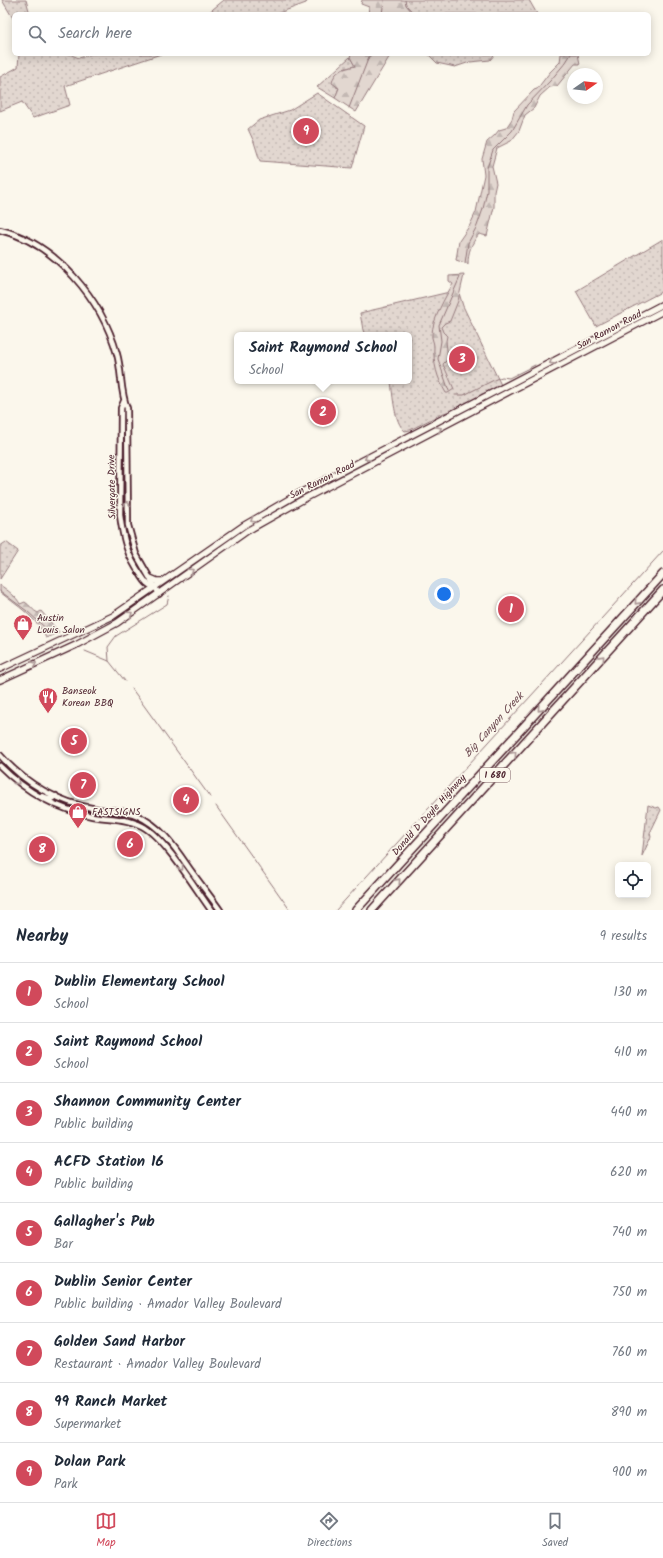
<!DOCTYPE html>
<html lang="en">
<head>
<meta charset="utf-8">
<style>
  :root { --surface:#fff; --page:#f2f2f3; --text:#1f2937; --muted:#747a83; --line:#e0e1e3; --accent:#d1495b }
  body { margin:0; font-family:Kalam,sans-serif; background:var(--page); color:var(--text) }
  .controls { position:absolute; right:12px; bottom:12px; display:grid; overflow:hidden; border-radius:6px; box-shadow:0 2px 10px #0003 }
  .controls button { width:36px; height:36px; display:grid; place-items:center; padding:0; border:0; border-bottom:1px solid var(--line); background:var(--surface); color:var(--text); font:20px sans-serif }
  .compass { position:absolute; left:567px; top:68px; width:36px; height:36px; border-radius:50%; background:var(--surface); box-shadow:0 2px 10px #0003; rotate:76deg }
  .you { position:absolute; left:444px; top:594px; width:14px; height:14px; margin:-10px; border:3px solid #fff; border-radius:50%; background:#1a73e8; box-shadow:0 0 0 6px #1a73e833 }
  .badge { display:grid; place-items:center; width:26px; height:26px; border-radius:50%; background:var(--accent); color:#fff; font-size:13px; font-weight:700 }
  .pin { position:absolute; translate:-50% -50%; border:2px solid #fff; box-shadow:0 1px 4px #0006 }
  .popup { position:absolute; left:234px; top:332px; width:178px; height:52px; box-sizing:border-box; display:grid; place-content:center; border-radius:6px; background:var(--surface); filter:drop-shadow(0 1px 3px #0005); font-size:13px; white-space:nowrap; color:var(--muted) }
  .popup b { font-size:15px; color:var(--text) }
  .popup::after { content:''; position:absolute; left:50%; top:100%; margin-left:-8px; border:8px solid transparent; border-top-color:var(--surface) }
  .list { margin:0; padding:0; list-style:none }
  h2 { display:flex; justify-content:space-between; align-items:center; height:52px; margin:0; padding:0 16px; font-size:17px }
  h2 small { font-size:13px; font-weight:400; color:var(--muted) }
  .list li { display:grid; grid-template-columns:26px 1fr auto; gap:12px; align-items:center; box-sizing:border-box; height:60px; padding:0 16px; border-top:1px solid var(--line) }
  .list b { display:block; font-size:15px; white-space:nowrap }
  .list p { margin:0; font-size:13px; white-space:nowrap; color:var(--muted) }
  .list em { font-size:13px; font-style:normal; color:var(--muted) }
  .icon { flex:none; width:22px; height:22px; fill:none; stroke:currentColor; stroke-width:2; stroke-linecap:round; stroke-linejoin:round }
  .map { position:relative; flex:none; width:663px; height:910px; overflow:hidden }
  .search { position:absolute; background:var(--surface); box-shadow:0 2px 10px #0003; left:12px; right:12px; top:12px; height:44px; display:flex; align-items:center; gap:10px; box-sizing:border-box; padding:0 14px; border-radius:6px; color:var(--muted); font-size:15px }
  .sheet { height:592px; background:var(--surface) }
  nav { display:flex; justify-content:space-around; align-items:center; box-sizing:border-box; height:56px; border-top:1px solid var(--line); background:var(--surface); font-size:11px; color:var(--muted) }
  nav a { display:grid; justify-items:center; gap:2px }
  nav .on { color:var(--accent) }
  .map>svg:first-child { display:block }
  .green { fill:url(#green-dots); stroke:#967b7e }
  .forest { fill:url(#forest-firs); stroke:#967b7e }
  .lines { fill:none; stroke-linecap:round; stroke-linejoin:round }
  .stream { stroke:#907477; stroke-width:1 }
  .minor-casing { stroke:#4a1f2b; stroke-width:8 }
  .major-casing { stroke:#4a1f2b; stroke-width:8 }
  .highway-casing { stroke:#4a1f2b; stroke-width:10 }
  .minor { stroke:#fbf7ec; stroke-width:4.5 }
  .major { stroke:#fbf7ec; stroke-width:5.5 }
  .highway { stroke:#fbf7ec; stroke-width:7 }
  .oneway { stroke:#ab9695 }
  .labels { text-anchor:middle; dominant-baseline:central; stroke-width:3; stroke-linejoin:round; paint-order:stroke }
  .shield { fill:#fbf7ec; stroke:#7f6065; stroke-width:1 }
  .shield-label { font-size:9px; font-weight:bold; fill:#4a1f2b }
  .street-label { font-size:10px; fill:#4a1f2b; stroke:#fbf7ec }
  .poi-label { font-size:10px; fill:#4a1f2b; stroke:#fbf7ec; text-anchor:start }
  .water-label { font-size:11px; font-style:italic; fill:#6d4a51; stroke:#fbf7ec }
</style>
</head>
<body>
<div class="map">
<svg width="663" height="910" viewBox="0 0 663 910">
  <defs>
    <pattern id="green-dots" width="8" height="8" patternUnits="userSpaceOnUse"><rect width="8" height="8" fill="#e2d7d0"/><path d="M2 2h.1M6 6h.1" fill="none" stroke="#c3b8b3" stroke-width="1.8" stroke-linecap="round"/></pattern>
    <pattern id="forest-firs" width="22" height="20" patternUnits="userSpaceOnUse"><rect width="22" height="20" fill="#e2d7d0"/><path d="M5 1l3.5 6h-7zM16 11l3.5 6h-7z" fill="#c3b8b3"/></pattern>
  </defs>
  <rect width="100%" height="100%" fill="#fbf7ec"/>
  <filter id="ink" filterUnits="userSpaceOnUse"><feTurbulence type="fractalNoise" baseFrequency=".025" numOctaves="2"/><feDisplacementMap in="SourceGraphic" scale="8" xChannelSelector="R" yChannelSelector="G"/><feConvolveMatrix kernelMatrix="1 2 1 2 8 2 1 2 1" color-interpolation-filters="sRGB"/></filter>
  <g filter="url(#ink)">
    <path class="green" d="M2,0h24l4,14h-16v6z
      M224,0h84l-2,3 -30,11h-69z
      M405,0h124l8,14h-123l-8,-9z
      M19,54h50l10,4 13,-4h69l-96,32 5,19 -37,13 -11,-16 -22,9v-34l18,-10z
      M428,54h67l-5,6 -20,2 -15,5 -18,-4z
      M350,57l5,9 -13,3 -6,18 3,1 -4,10 -18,-11z
      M317,93l47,33 -12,42 -92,-7 -6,-19 -6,-13 11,-9 31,-10z
      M663,239v52l-67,35 -20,-35z
      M458,290l5,16 38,79 -51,26 -9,3 -31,16 -5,1c-11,-8 -12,-36 -14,-49v-1h18v-46h-44l-2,-5 -3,-17z
      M6,542l12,9 -18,28v-33z
      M648,805l8,3 3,-1 2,3 -11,23 1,4 -9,19z"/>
    <path class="forest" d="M362,0h43l1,5 8,9h-46l1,-7 -8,-3z
      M351,54h40l-35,58 -21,-14 4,-10 -7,-5c2,-13 12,-14 23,-17l-5,-9z
      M561,54h17l2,10h-5l-18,22 -7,1 -10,9 -6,12 -9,7 -6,16 -8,10 -14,7 -5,18 4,17 -2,9v15l-7,29 -8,-2c-8,10 -11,18 -11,30l-12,-4 3,-19 11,-16 6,-13 8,-37 -2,-16 5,-17 8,-7 4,-5 7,-2 6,-9 2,-8 20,-21 3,-1 13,-17 10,-10z
      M464,275l-6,26 -8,20 -5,2 -4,4 2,5 4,4 -1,5 2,18 -5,5 11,25 -6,4h-2c-9,-15 -13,-30 -12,-47 0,-4 -3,-8 -2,-12 0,-13 14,-39 21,-50l-4,-3v-5z
      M0,585c6,4 17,12 20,19l5,-2c5,3 8,9 13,11l3,-2 18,21 -13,6c-8,-20 -30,-33 -46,-46z"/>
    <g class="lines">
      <path class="stream" d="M382,14l2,-14
        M349,108l21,-54
        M465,263l3,-20 9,-17 6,-17 4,-18v-23l6,-18 19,-19 15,-26 23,-24 16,-19 5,-8
        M449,391l-11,-32 3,-18 -2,-16 21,-48
        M455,395h9l32,-16 6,-2 7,1 26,-13
        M0,591l27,20 25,23
        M85,651l24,10 16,20
        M109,661l-1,-14 8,-11 51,-32 2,-8
        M132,689l78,108
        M216,806l74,104
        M336,910l327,-359"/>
      <defs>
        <path id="minor" d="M0,230c56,13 102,70 117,124 5,17 3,38 10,54l1,117 8,29 23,40
          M124,401l-3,7 -1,107c3,23 7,41 21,60 4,6 6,10 13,12
          M0,755c25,29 59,48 97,54 12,2 27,1 39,6 25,11 38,31 53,53 10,14 21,28 31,42
          M0,766c26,26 56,43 92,50 16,3 35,2 50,10 23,12 53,62 69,84
          M41,796l10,3 5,-3"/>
        <path id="major" d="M150,578l7,3h6
          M0,669l113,-53 130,-90 55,-32 365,-190
          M0,680l76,-35 41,-22 130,-92 55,-31 361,-189"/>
        <path id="highway" d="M356,910l307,-336
          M372,910l291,-320"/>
      </defs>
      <use href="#minor" class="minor-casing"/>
      <use href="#major" class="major-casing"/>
      <use href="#highway" class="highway-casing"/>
      <use href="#minor" class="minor"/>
      <use href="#major" class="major"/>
      <use href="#highway" class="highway"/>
    </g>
    <defs><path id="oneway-chevron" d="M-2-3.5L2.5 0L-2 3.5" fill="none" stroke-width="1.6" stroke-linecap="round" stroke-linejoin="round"/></defs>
    <g class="oneway">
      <use href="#oneway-chevron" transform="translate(552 362) rotate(152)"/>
      <use href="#oneway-chevron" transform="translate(439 429) rotate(-28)"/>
      <use href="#oneway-chevron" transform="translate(367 458) rotate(153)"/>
      <use href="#oneway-chevron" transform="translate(127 504) rotate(-90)"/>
      <use href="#oneway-chevron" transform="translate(253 520) rotate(150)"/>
      <use href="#oneway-chevron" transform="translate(191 571) rotate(-35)"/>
      <use href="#oneway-chevron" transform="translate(637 602) rotate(132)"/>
      <use href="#oneway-chevron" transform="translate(130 614) rotate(-35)"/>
      <use href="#oneway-chevron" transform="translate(602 658) rotate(-48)"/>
      <use href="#oneway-chevron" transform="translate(34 664) rotate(-24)"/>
      <use href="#oneway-chevron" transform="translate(540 709) rotate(132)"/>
      <use href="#oneway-chevron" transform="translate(514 754) rotate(-48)"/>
      <use href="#oneway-chevron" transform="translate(17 782) rotate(40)"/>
      <use href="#oneway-chevron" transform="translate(181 868) rotate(54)"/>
      <use href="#oneway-chevron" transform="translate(398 881) rotate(-48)"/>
    </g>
  </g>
  <defs>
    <symbol id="shop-pin" viewBox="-11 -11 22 30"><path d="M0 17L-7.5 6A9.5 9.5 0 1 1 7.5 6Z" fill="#d1495b" stroke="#fbf7ec"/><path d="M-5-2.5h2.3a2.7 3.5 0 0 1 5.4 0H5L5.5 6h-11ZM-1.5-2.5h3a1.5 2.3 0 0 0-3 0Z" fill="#fff"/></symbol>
    <symbol id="restaurant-pin" viewBox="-11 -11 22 30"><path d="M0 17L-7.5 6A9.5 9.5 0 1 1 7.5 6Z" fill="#d1495b" stroke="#fbf7ec"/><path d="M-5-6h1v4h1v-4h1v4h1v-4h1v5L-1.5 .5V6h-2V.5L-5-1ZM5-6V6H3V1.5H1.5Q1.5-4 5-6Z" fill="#fff"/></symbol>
  </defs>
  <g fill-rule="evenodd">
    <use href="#shop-pin" x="12" y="613" width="22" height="30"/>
    <use href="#restaurant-pin" x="37" y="686" width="22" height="30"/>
    <use href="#shop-pin" x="67" y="801" width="22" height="30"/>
  </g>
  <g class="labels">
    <rect class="shield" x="480" y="768" width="30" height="14" rx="3"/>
    <g class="shield-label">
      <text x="495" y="775">I 680</text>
    </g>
    <g class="street-label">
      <text transform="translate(609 330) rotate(-28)">San Ramon Road</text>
      <text transform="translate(322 480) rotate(-27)">San Ramon Road</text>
      <text transform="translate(112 487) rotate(-91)">Silvergate Drive</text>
      <text transform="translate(429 815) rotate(-48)">Donald D Doyle Highway</text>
    </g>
    <g class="poi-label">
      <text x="37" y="618">Austin<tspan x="37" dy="12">Louis Salon</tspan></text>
      <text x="62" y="691">Banseok<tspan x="62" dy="12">Korean BBQ</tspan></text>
      <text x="92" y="812">FASTSIGNS</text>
    </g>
    <g class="water-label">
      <text transform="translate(494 725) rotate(-48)">Big Canyon Creek</text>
    </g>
  </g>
</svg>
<div class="controls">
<button><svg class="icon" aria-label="locate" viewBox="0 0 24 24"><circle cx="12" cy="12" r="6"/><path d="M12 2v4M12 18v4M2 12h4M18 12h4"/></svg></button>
</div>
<svg class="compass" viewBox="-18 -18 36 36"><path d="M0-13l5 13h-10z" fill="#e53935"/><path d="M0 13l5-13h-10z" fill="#747a83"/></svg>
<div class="you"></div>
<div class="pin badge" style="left:511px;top:609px">1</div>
<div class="pin badge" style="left:323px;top:412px">2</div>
<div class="popup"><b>Saint Raymond School</b>School</div>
<div class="pin badge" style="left:462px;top:359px">3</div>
<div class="pin badge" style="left:186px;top:800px">4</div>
<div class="pin badge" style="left:74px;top:741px">5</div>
<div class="pin badge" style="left:130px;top:844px">6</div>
<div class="pin badge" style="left:83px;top:785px">7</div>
<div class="pin badge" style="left:42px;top:849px">8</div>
<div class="pin badge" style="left:306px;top:131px">9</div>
<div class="search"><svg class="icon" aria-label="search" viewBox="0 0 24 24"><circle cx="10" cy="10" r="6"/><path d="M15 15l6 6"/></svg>Search here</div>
</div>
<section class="sheet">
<h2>Nearby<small>9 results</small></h2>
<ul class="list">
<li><span class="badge">1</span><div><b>Dublin Elementary School</b><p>School</p></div><em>130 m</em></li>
<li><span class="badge">2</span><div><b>Saint Raymond School</b><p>School</p></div><em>410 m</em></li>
<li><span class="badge">3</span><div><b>Shannon Community Center</b><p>Public building</p></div><em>440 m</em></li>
<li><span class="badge">4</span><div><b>ACFD Station 16</b><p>Public building</p></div><em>620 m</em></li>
<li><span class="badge">5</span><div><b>Gallagher's Pub</b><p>Bar</p></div><em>740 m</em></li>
<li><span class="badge">6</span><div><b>Dublin Senior Center</b><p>Public building · Amador Valley Boulevard</p></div><em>750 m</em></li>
<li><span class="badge">7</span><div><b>Golden Sand Harbor</b><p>Restaurant · Amador Valley Boulevard</p></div><em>760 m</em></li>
<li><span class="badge">8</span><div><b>99 Ranch Market</b><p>Supermarket</p></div><em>890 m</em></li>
<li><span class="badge">9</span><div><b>Dolan Park</b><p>Park</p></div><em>900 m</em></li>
</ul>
</section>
<nav>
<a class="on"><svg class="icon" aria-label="map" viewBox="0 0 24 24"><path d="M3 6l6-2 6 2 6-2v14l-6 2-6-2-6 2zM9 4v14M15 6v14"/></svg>Map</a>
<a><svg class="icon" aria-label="directions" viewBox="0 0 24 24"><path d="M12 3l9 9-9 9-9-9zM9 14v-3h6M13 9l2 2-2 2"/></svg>Directions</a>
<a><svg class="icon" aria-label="saved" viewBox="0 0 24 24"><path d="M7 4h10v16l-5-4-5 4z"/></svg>Saved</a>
</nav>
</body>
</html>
